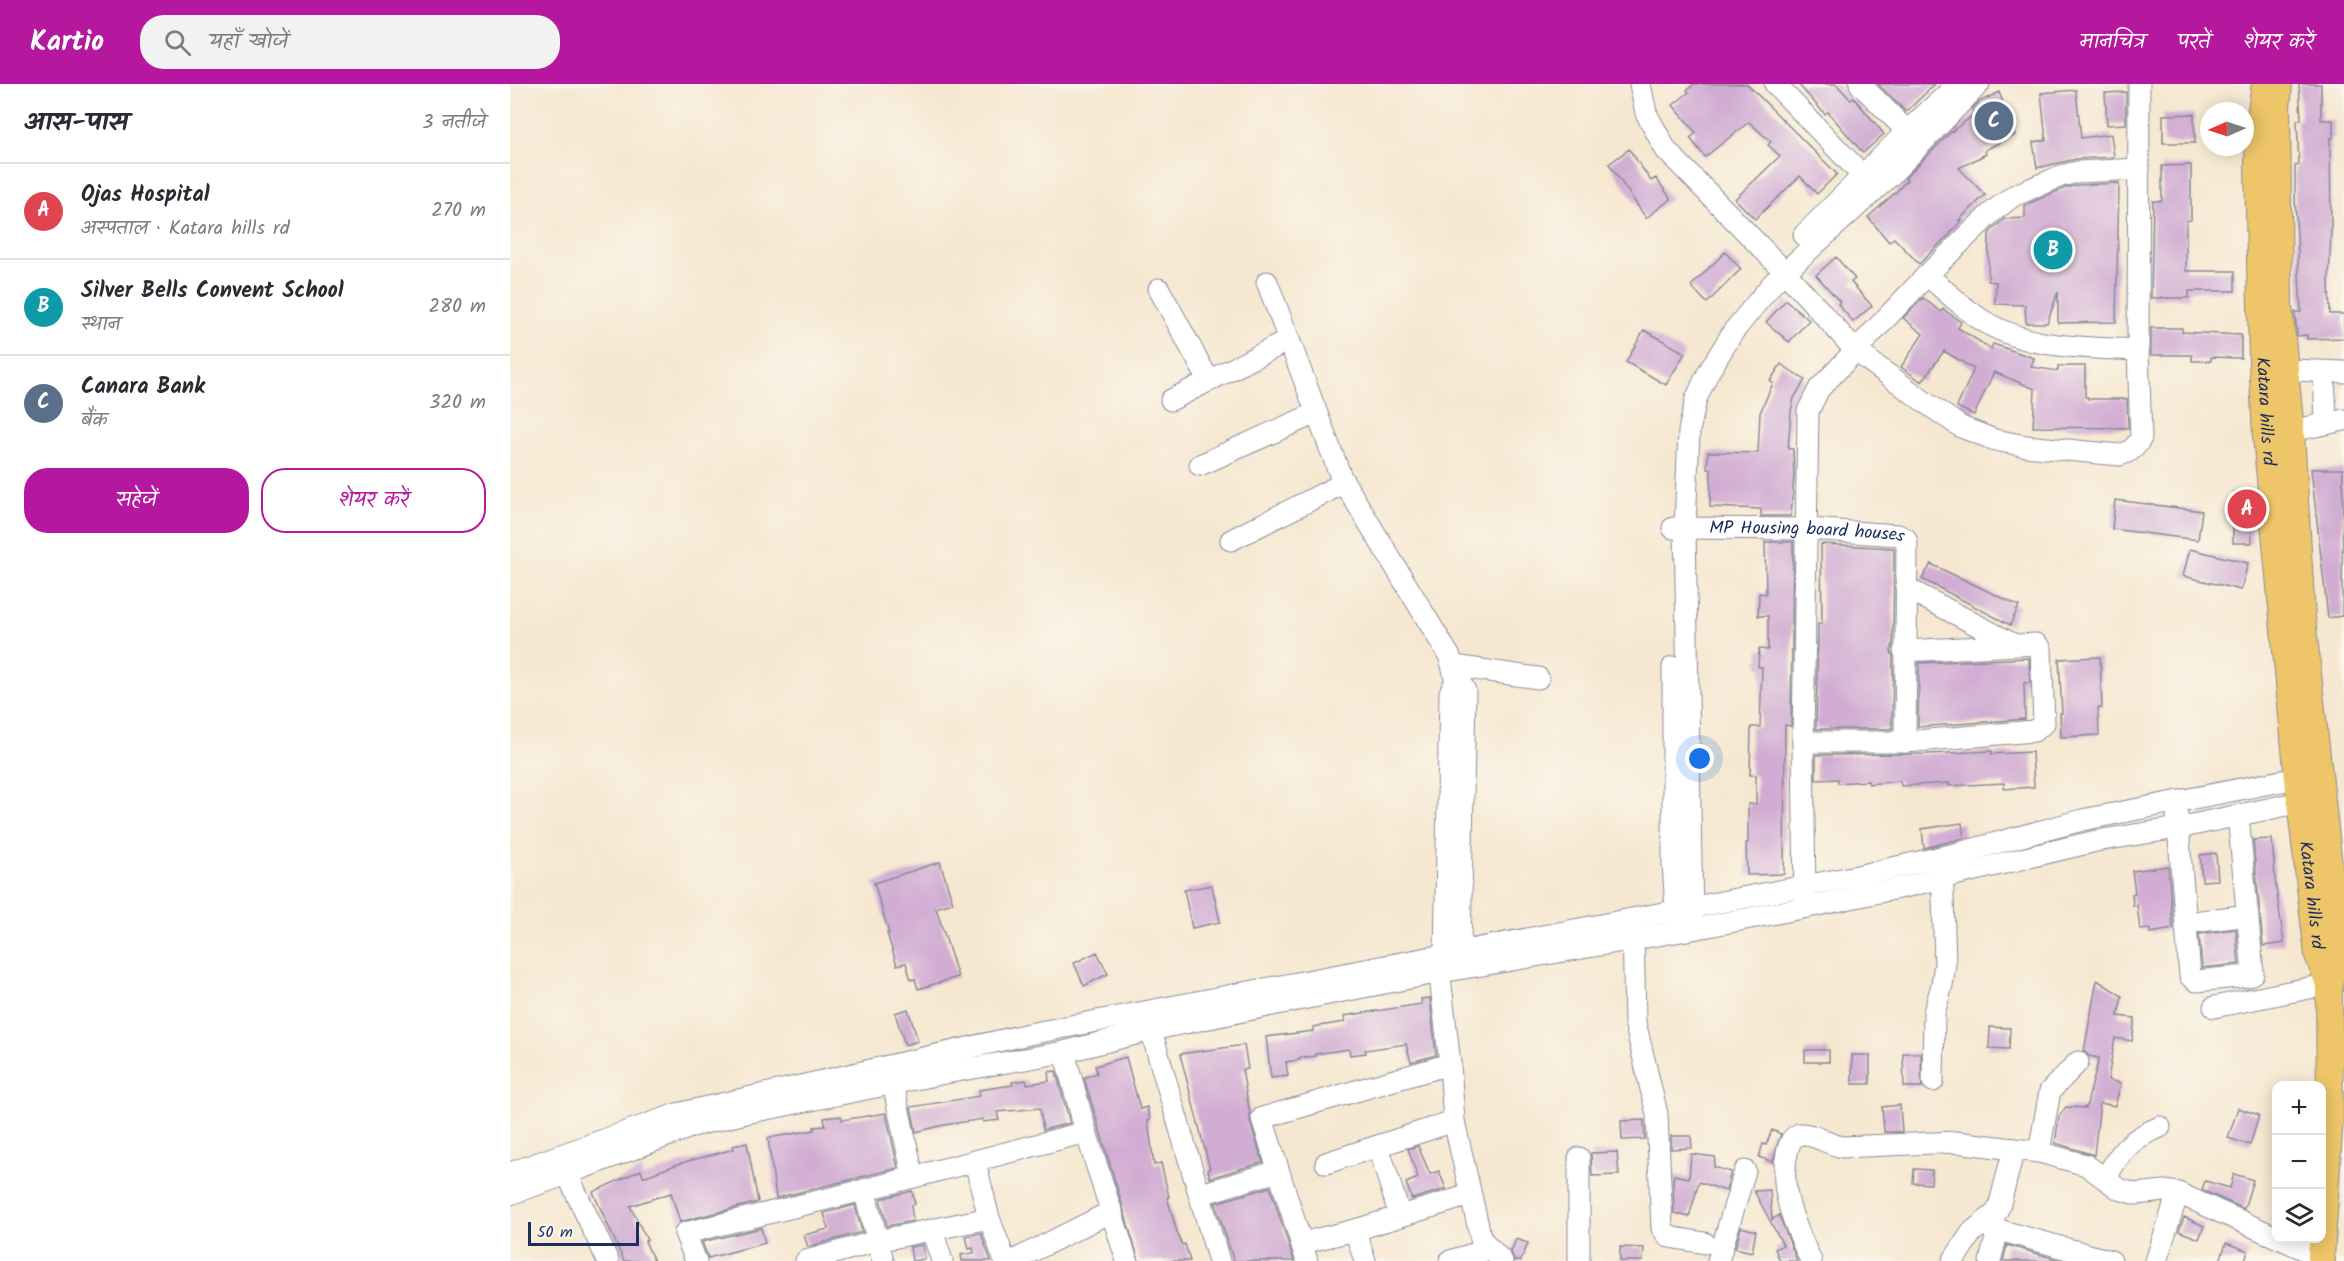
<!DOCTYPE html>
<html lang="hi">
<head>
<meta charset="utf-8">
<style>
  :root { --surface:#fff; --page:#f2f2f3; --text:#2b2b33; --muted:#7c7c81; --line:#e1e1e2; --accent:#b5179e }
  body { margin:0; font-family:Kalam,"Playpen Sans Deva",sans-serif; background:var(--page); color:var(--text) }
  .controls { position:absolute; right:18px; bottom:18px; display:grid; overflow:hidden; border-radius:12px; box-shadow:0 3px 15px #0003 }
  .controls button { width:54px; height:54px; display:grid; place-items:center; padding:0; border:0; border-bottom:2px solid var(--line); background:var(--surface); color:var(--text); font:30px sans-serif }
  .compass { position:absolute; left:1690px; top:18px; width:54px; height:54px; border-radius:50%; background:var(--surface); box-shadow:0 3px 15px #0003; rotate:267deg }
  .scale { position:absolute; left:18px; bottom:15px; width:111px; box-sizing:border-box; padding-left:6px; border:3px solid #1b2f5e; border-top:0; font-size:16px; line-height:21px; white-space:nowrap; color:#1b2f5e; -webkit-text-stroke:4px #fbf7ec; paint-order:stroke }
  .you { position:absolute; left:1190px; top:675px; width:21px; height:21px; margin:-15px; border:4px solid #fff; border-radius:50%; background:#1a73e8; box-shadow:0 0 0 9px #1a73e833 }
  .badge { display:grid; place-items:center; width:39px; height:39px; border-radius:50%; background:var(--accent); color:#fff; font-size:20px; font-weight:700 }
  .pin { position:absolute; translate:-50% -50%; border:3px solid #fff; box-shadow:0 2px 6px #0006 }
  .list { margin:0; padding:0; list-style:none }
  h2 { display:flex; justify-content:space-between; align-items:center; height:78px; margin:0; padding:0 24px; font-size:26px }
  h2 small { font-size:20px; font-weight:400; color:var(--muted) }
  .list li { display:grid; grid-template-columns:39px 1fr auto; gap:18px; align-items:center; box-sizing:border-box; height:96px; padding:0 24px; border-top:2px solid var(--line) }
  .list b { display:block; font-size:22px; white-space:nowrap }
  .list p { margin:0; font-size:20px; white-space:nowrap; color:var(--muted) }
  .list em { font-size:20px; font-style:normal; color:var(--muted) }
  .actions { display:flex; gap:12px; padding:18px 24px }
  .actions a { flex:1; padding:14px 0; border:2px solid var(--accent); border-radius:24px; text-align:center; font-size:21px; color:var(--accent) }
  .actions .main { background:var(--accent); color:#fff }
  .icon { flex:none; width:33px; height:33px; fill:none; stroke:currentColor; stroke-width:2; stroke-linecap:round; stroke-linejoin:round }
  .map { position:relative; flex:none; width:1834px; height:1177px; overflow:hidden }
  header { display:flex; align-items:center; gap:36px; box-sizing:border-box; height:84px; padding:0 30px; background:var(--accent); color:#fff }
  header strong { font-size:28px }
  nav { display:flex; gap:33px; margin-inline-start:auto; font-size:21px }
  .search { width:420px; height:54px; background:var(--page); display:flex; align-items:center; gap:15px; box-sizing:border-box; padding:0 21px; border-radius:24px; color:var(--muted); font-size:22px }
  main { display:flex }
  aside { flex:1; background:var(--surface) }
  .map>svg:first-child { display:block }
  .building { fill:#d1add3 }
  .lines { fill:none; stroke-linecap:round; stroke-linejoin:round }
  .minor-casing { stroke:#888b97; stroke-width:23 }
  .major-casing { stroke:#888b97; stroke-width:28 }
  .minor { stroke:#fff; stroke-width:21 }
  .major { stroke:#eec569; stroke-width:26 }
  .labels { text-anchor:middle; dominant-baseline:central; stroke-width:4.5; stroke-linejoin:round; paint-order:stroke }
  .street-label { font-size:18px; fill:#1b2f5e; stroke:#fbf7ec }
</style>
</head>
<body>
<header>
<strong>Kartio</strong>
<div class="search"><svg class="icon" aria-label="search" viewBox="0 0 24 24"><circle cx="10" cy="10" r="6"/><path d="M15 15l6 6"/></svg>यहाँ खोजें</div>
<nav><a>मानचित्र</a><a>परतें</a><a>शेयर करें</a></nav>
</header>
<main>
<aside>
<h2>आस-पास<small>3 नतीजे</small></h2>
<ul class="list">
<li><span class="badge" style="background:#e0444e">A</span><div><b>Ojas Hospital</b><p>अस्पताल · Katara hills rd</p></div><em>270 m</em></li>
<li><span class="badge" style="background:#0f9aa8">B</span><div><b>Silver Bells Convent School</b><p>स्थान</p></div><em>280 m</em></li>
<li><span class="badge" style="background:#5c6f8a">C</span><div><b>Canara Bank</b><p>बैंक</p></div><em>320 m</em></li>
</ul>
<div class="actions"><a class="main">सहेजें</a><a>शेयर करें</a></div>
</aside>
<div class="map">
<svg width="1834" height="1177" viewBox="0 0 1834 1177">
  <rect width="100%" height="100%" fill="#fbf7ec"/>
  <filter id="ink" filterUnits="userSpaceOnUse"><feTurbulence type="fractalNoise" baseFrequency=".0167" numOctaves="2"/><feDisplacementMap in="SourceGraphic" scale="12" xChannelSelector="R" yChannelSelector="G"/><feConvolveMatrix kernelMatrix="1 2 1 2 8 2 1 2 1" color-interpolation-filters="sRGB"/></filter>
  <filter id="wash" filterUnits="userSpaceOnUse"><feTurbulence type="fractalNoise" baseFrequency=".008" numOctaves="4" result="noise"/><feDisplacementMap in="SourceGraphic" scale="24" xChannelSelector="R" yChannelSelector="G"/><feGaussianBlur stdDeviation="1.35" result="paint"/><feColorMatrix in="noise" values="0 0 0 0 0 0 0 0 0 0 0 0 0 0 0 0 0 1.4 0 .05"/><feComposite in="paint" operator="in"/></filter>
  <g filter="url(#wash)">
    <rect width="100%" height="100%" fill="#f6e7d0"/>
    <g id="blocks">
      <path class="building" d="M1184,0h53l90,90 -20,20 -17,-18 -45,43 -20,-20 45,-43 -12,-11 3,-3 -22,-20 -44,35 -15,-19 6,-5 -23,-28 16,-13 -2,-2z
        M1288,0h38l15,16 2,-3 31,37 -21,19 -35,-41 -3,2z
        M1368,0h57l-29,28z
        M1789,0h22v36h12v18h-3l1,91 -2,52 1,33h14v24l-37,1v-4l-10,1 -2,-24h6l-6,-114v-32l4,-1 -2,-45h4z
        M1566,6l5,48 30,-4 3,23 -38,2 -39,9 -4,-26 13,-2 -5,-47z
        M1489,8l16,43 -30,15 1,4 -27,14 26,27 -26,25h3l-12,14 -31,30 -25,-26 -5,4 -21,-25 28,-25 11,-12 -2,-2 46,-46 24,-18 -3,-5 7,-7z
        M1616,8v32l-19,1 -2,-32z
        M1684,30l1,29h-32v-28z
        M1119,65l22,32 5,-3 15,21 -25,19 -37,-54z
        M1681,81v55l-5,1v50h49v20h-46v7h-38l2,-97h9v-35z
        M1609,99l-3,139 -58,1v-31l-11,31h-21l-1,-18 -30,-1 1,-22 -8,-1 1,-48 15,-14 21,-1v-13l40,-17 14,-3z
        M1215,168l16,17 -34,34 -16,-17z
        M1326,173l19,22 -4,3 21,24 -19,16 -15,-18 2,-2 -24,-27z
        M1413,214l18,14 2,-3 18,13 -3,6 33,21 2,-5 41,14 -3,9 27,4v-5h27v31h3v2h39l1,29 -95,-1 2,-38 -41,-17 -20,43 -17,-8 17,-38 -30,-18 -22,31 -21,-15 22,-33 -20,-16z
        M1276,216l23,20 -20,22 -23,-20z
        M1641,244h31v4l59,3v23l-30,-1v4h-19v-6h-41z
        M1134,246l41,23 -19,32 -40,-23z
        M1271,280l24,16 -11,18 -3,13 -3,38h5l1,26 -3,41h-30v-7l-51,-2 1,-38h-4l1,-17 50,1 2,-40 13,-30 -3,-2z
        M1801,385h32l-1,147 -14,2z
        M1746,406l2,25h-7l1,28h-19v-22h3l-2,-29z
        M1605,416l87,11 -4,29 -86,-11z
        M1255,458h28l-2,184 -6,-1 -1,149 -37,1 -1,-32h2v-39h8v-29h-6l1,-48h9l2,-60h-4l1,-18 9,1v-34h-10l1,-23 7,1z
        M1311,460l73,4 -1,96 -2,7 2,6 -1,72h-76l2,-105h4z
        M1680,465l58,14 -7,27 -58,-14z
        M1421,480l88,42 -9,19 -88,-46z
        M1590,573l2,51h-4l1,27 -38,2 -1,-24h2l-3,-54z
        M1519,574l1,25h-6l1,36 -107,8 1,-64z
        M1482,667v3l40,-2 2,35 -30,2v-6l-55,3v-3l-48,3 -1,-5 -31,3 -1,-3 -30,2v-4l-22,1v-25l110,-1z
        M1452,739l2,15 -40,10 -2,-19z
        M1762,755l4,49 8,55 -21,3 -10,-106z
        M1706,769l2,27 -16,1 -2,-26z
        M430,778l13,41 -17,5 22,69 -40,12 -3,-10 -4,1 -5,-17 -9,2 -10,-32h2l-15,-50z
        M1658,782l5,63 -23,4v-4l-10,1 -3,-25 -4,1 -1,-12 3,-1 -3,-22z
        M702,801l8,37 -28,6 -8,-38z
        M1726,845l3,35 -37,4 -3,-34z
        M587,868l11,22 -24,12 -10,-23z
        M1587,896l25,16 -4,20 17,2 -3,23 -17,-3 -7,42 13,3 -6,23 -15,-3 -6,52 -39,-12 4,-27 7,-9 20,1 13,-50 -10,-2 -5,-5z
        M920,914l6,57 -25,7 -5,-18 -41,6 1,3 -16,2 -1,-6 -34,5v2l-16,2 1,2 -14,2 2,14 -17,2 -5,-41 47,-6v-4l32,-5 -1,-6 78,-12 -1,-5z
        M398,925l10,32 -13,4 -10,-32z
        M1480,943l20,1 -1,21 -20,-1z
        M734,961l4,24 -6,1 8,44v7l13,41 -53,16 -2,-8 2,-1 -30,-115z
        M1295,966h24v12h-24z
        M1393,969h18l1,34h-18z
        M1342,971h18v29h-18z
        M616,973l14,52 7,-2 3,13 -2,1 6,44 7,-2 8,34h-2l10,35 5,13 3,-1 5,17h-51l-55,-183 13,-5 -2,-7z
        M546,987l14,52 -27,7 -3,-22 -43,4 2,8 -16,2v-3l-39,6 -28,7 -5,-25 69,-11 -1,-6 34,-5 -1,-3 14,-2 1,4 22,-3 -1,-9z
        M1390,1021l2,27h-18l-2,-25z
        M1728,1024l21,7 -9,30 -22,-7z
        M376,1029l12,55 -122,30 -8,-60 46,-8v-3l11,-1 -1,-8 17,-2 1,4z
        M1134,1036l1,19 -23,1 -1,-19z
        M1262,1046l9,4 -8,28 -14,-5 4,-13 3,1z
        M1161,1052h20l1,12 -21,1z
        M237,1059l11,59 -78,20 -9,-29 -41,13 17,34 -2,1 9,20h-30l-31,-69 48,-22 2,7 38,-14 53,-14 -1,-3z
        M908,1062l12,28 9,-3 7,18 -34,10 -6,-16 12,-5 -10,-29z
        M1107,1068l2,23 -27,1 -1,-23z
        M1181,1070l24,3 -1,10 17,5 -5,19 -27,-9 -10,35 -15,-4 -1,-32 1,-6 15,3z
        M1404,1085l18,1 -1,14 -18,-1z
        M1724,1090l19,6 -9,29 -42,-19 3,-9 25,7z
        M760,1103l24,74h-60l-19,-58z
        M1260,1106l2,30 7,-5 18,46h-17l-5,-12 8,-4 -29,-54z
        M402,1107l3,13 -4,1 2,16 -26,5 -7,-27z
        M345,1121l7,27 -54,15 -4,-12 24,-6 -4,-16z
        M1674,1133l20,9 -5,13 -20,-8z
        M1231,1143l15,4 -4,21 -17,-4z
        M251,1144l4,15 -57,15 -6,-16z
        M471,1149l10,28h-29l-1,-6 13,-2 -1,-5 -4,1 -3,-13z
        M1006,1155l12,4 -7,18h-7l-3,-9z
        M1716,1159l22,8 -3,10h-25z
        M413,1161l2,14 -13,2 -2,-14z
        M1497,1161l56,16h-60z
        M1110,1163l24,1 -1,13h-23z"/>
    </g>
  </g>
  <g filter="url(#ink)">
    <use href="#blocks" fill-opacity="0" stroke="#888b97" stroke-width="1.5"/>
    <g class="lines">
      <defs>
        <g id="minor">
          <path d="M1130,0l6,29 20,37 118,121 72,80 70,52 35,24 34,13 31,6 93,9c12,-3 16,-7 22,-17l-3,-88 1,-266"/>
          <path d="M1265,0l88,92"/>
          <path d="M1350,0l47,47"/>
          <path d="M1294,151l103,-104 51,-47"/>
          <path d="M1417,191c15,13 30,27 46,39 48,36 109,33 165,36"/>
          <path d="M757,198l74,195 109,180 7,29"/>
          <path d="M649,205l50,92"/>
          <path d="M1759,285l75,3"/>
          <path d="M1814,288l2,52"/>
          <path d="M661,316l118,-60"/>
          <path d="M1767,350l67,-14"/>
          <path d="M690,381l116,-52"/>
          <path id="s1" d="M1163,444l134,1 91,6 7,3 2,4 -2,200"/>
          <path d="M721,456l113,-57"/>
          <path d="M1396,504l107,56"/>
          <path d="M944,582l84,12"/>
          <path d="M1163,583v197l4,60"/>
          <path d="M1293,658h102l129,-11 10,-8 -3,-74 -5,-5 -132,7"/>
          <path d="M1667,730l13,162 6,5 52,-5 5,-3 -15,-158"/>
          <path d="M1295,815l-2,-157 5,-331 11,-22 108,-114 64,-62 22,-17 48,-20 16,-4 62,-3"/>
          <path d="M1182,836l-7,-392 4,-97 7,-32 12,-26 25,-41 40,-49 116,-106 90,-93"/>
          <path d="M1676,839l62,-8"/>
          <path d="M1123,841l2,97 22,92 5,114 7,9 36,6"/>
          <path d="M935,870l5,-261 2,-5 11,-1 2,4 -5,260"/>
          <path d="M928,875l12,105 4,57 27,118 21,22"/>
          <path d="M1704,923l115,-23"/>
          <path d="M637,933l72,244"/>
          <path d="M554,968l22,80 41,129"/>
          <path d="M1423,997l1,-68 8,-28 3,-21 -3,-100"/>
          <path d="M383,1000l20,92"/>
          <path d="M868,1062l22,70"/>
          <path d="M1529,1068l11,-61 28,-29"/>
          <path d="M51,1077l47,100"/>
          <path d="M465,1078l14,56 16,43"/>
          <path d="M816,1079l128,-42"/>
          <path d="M0,1089l167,-59 352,-80 828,-158 102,-23 123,-33 230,-45"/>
          <path d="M1596,1095c13,-28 26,-41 54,-52"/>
          <path d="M354,1106l19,71"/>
          <path d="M0,1110l57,-20 129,-49 50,-12 194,-39 124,-22 87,-22 136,-28 154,-30 252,-43 115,-22 105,-22 183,-44 82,-13 137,-29"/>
          <path d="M691,1110l77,-23"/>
          <path d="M1471,1141l130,36"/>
          <path d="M422,1146l10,31"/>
          <path d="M1769,1154l42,19"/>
          <path d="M792,1159l53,-13"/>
          <path d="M186,1177l-11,-28 179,-43 222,-58"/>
          <path d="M296,1177l71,-20 112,-23"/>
          <path d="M503,1177l99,-50"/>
          <path d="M797,1177l-45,-143 188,-54"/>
          <path d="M855,1177l-10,-31 115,-35"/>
          <path d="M940,1177l39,-12"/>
          <path d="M1069,1177v-103"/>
          <path d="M1208,1177l27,-90"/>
          <path d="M1301,1177c-15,-34 -33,-70 -24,-108 2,-9 4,-15 12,-19 15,-1 29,11 44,13l113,-5 83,10 47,13 33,24 17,5 28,-3 14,2 98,44"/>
          <path d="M1443,1177l19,-29 24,-19 3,-6 15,-58"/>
          <path d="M1480,1177l8,-31"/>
          <path d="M1646,1177l22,-68"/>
        </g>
        <g id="major">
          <path id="s2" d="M1755,0l-6,39 -1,37 4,199 4,77 34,365 18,154 10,26"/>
          <path d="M1769,0l-2,24 2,198 12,126 11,187 32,292 2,42 -7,31 1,135 -9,138 1,4"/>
        </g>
      </defs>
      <use href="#minor" class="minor-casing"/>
      <use href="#major" class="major-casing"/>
      <use href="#minor" class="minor"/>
      <use href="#major" class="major"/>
    </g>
  </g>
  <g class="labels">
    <g class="street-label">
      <text stroke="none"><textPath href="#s2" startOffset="328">Katara hills rd</textPath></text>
      <text stroke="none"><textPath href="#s1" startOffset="134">MP Housing board houses</textPath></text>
      <text stroke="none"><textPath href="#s2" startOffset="814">Katara hills rd</textPath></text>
    </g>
  </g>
</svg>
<div class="controls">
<button>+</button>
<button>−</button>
<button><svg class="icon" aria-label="layers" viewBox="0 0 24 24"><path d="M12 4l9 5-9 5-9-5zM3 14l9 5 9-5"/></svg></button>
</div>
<svg class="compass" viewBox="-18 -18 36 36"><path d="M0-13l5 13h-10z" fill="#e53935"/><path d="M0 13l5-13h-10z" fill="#7c7c81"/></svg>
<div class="scale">50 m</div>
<div class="you"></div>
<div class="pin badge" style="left:1737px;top:425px;background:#e0444e">A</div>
<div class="pin badge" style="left:1543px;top:166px;background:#0f9aa8">B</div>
<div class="pin badge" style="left:1484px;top:37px;background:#5c6f8a">C</div>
</div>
</main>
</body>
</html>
